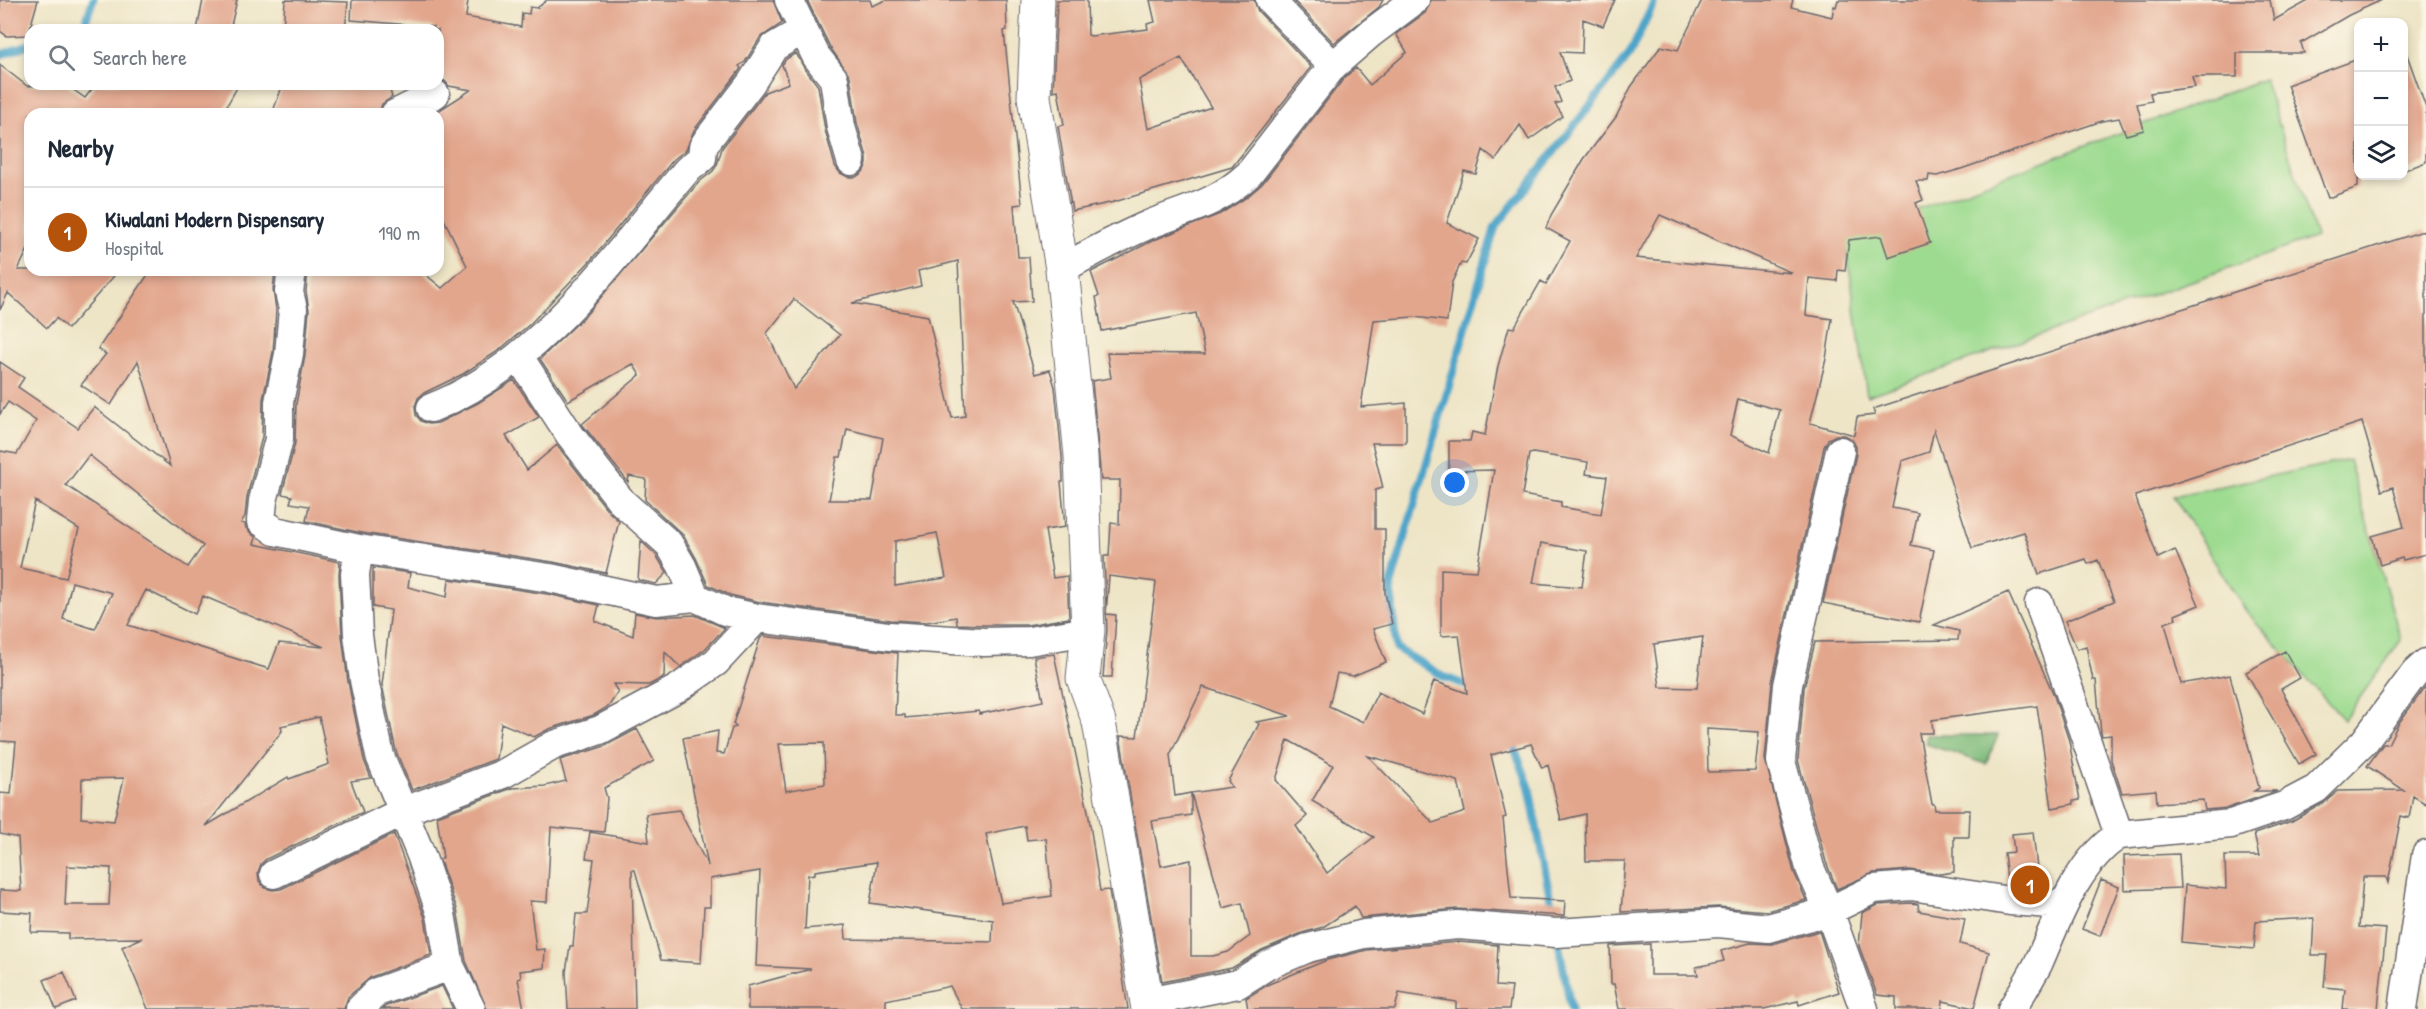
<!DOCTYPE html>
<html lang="en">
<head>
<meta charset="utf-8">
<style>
  :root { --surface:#fff; --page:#f6f6f7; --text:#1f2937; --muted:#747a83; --line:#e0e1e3; --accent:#b45309 }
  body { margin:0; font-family:"Patrick Hand",sans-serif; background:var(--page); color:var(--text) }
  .controls { position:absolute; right:18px; top:18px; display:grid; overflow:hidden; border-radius:12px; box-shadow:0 3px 9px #0003 }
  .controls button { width:54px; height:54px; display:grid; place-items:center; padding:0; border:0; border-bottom:2px solid var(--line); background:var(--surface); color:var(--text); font:30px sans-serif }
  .you { position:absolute; left:1455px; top:483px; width:21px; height:21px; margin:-15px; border:4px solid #fff; border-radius:50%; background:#1a73e8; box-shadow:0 0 0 9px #1a73e833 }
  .badge { display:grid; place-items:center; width:39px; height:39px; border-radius:50%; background:var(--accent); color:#fff; font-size:20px; font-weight:700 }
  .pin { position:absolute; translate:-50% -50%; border:3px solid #fff; box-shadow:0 2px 6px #0006 }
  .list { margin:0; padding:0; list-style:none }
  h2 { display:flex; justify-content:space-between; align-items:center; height:78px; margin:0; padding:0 24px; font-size:26px }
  h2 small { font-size:20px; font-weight:400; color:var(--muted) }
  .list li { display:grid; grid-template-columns:39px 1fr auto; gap:18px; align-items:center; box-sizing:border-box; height:90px; padding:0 24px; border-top:2px solid var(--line) }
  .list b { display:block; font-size:22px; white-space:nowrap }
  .list p { margin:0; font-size:20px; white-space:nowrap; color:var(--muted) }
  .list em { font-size:20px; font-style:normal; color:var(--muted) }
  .icon { flex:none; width:33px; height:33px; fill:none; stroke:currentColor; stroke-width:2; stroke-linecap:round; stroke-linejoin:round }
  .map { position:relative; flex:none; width:2426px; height:1009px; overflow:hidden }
  .search { position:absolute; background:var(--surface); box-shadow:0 3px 9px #0003; left:24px; top:24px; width:420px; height:66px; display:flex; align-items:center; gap:15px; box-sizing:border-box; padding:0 21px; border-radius:18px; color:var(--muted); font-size:22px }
  .panel { position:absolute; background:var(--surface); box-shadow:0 3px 9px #0003; left:24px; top:108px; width:420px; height:168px; border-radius:18px }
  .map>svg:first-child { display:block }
  .green { fill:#9ddb90; stroke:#607e66; stroke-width:1.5 }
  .forest { fill:#7ebb7a; stroke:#506e5a; stroke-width:1.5 }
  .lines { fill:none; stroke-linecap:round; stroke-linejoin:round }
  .stream { stroke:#4da4c9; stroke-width:8 }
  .building { fill:#e2a68d; fill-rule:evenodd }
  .minor-casing { stroke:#69666c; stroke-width:31 }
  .tertiary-casing { stroke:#69666c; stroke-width:35 }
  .minor { stroke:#fff; stroke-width:28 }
  .tertiary { stroke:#fff; stroke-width:33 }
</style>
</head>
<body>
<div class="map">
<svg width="2426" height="1009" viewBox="0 0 2426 1009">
  <rect width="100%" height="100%" fill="#fcf5e5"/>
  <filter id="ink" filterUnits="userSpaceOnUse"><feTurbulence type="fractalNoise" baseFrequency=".0167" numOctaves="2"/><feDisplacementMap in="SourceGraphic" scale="12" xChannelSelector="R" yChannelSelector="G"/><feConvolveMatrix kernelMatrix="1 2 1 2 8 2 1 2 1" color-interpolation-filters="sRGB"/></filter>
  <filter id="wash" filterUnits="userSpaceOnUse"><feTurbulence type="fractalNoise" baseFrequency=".008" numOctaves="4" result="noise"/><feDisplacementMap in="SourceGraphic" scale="24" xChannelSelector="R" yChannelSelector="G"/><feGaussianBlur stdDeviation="1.35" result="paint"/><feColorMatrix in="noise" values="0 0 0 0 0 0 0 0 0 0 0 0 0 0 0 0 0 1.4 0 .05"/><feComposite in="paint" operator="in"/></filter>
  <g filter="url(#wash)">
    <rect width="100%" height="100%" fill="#eee5c7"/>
    <path class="green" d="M2264,79l52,158 -449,159 -22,-160z
      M2349,460l52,180 -57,80 -98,-109 -73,-115z"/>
    <path class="forest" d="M1926,735h72l-12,29 -60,-20z"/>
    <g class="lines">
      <path class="stream" d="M67,30l18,-7 8,-23
        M0,55l30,-11
        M1474,688l-30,-11 -48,-29 -5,-63 104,-357 135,-174 25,-54
        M1511,739l18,47 42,223"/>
    </g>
    <g id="blocks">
      <path class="building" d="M0,0h38l-10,35 -21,1 -7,-5z
        M203,0h34l-7,30h-33z
        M285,0l63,2 -3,28h-62z
        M352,0h116l-2,17 55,10 1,-14 7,1 1,-7 7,1 10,-8h226l9,23 -22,15 -15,24 -6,4 2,2 -4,6 -43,56 -8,20 -12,9 -84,102 -60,63 -32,27 -35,23 -39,19 -6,5 -3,8 1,9 5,6 8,3 9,-1 40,-20 36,-23 25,37 -33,19 21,34 30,-25 52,67 10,9 -13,52 -53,-11 -191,-29 -56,-12 3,-15 -19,-3 2,-7 -10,-2 13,-51 1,-39 9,-48 4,-46 -3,-19 2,-21h112l22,18 25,-22 -29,-59v-96l33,-21 -22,-4 -4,-5 -7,-3v-48h-4v-3l-83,-7z
        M807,0h63l2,6 14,-6h120l1,30 -3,1 18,173 -8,1 4,52h11l3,44 -19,1 22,72 15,-4 5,17 7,70 1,25h-2l4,45 -20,3 8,48 14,-2 2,42 -42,7h-43l-27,-1 -1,-7 -29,5 -36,-2 -131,-18 -30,-7 -22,-10 -12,-27 -13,-23 -38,-35 1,-21 -17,-3 -1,6 -46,-58 58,-49 -7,-11 -65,37 -28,-42 45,-43 114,-134 14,-11 4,-6 5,-17 43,-56 24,-9 -7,-18 4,-6 10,-6 7,13 15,20 7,44 10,36 5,7 8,4h8l7,-5 4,-8v-7l-10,-34 -7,-47 -20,-29zM958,261l7,155 -13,2 -24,-102 -76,-13 69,-17 -3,-15zM794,299l46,36 -46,54 -27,-56zM847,429l36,9 -11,62h-43l8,-43h4zM937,533l9,45 -51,8v-45z
        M1057,0h30l1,35 3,1 57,-7 -1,-5 8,-2 -5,-22h104l4,11 53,56 -79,100 -118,35 -42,9 -14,-85 6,-1 -6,-35 -5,1zM1181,58l30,49 -63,22 -9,-49z
        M1293,0h90l-4,7 -45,36z
        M1431,0h184l-12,26 -20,-7 -1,34 -22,-1 10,29 -15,6 6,15 -6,2 8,12 -34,24 -9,-15 -24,35 -13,-10 -7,24 -12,-3 -17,52 32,16 -13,25 -5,-1 -9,19 -5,39 -33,-4 -40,3 -13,87 45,-4v40h-34l11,45 -8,2v39h10v64l7,31 -19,5 13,33 -33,14 -16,-3 -8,33 34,16 15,-30 44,22 12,-33 33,12 -8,-58 -18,1v-67l36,2 17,-101 -45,1v-30h21l2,-9 13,3 13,-69 11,-39 5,1 27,-47 5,3 24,-43 -24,-13 5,-13 33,-56 32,-42 15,-30 30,-41 17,4 24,-50h91l-2,7 41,10 2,-11 2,1 2,-7h432l4,20 36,-20h72l-33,15 -48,28 3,10h-67v24h-45l3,10 -45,6 2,8 -15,3 7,26 -18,5 -7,-17 -17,3 -141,48 -24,7 -8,-1 -1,6h-12l7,19 -7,3 14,40 -42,14 -7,-21 -32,4 -4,31 -7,-1 -1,11 -28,-3 -3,37 26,4 -6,40 -16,64 44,12 3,-18 18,-2 -2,-6 553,-179v324l-23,6 -1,-2 -22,7 -8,-29 32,-9 -11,-40 -11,4 -20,-69 -227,74 23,62 17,-8 24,55 -24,10 1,4 -11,4 16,61 49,-9 29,113 -5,3h23l-49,17 -23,2 -2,-10 -46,3 -1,-13 -34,3 -11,-33v-25l-9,1 -1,-3 -5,-53h-3l-7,-34 -9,3 -12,-28 49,-20 -16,-41 -10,4 -2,-5 -47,15 -15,-42 -52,16 -38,-118 -5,22 -27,9 -10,47 26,5 -7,32 23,5 -15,72 -96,-19 33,-149v-7l-4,-8 -8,-4h-8l-8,4 -4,8 -52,235 -7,77 29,113 12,28 -39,11 -49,-4 -97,5 4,-51h-39l-1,-47 -24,6 -13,-55 -6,3 -11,-24 -40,11 15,62 -3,1 8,80 54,3 -1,15 -107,-7 -96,9 -6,-12 -32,21 -21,6 -40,17 -30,18 -70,14 -42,-246 17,1 19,-155 -47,-6 -3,38 10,1 -4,62h-9l4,-47 -3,-74h5l2,-33 8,1 1,-44h-19l-9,-99 19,-3 -4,-25 98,1 -9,-41 -94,18 -6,-34 3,-1 -8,-24 63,-32 66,-26 27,-17 15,-13 83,-107 11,-9 14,17 37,-33 -11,-18 29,-21zM1660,215l132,58 -156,-15zM1738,399l42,11 -11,43 -39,-18zM1533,453l55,9 -2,12 21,3 -6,37 -40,-7v-5l-39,-7 7,-41zM1541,543l46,8 -5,36 -49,-4zM1703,637l-6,51 -37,-1 -6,-43zM1203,687l87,29 -34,6 3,2 -31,57 4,6 -41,6 32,115 19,-5 8,33 -22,16 -15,4h-22v-96l-30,6 -9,-45 39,-6v-22l-16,3 -5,-41zM1707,729l52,3 -4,39 -47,1zM1288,740l45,25 -21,36 62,36 -47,36 -31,-47 11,-10 -31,-36zM1368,756l90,25 7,31 -32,11z
        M2406,52l20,56v54l-23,9v-118z
        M2358,59v128l-30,11 -41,-113z
        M0,65l27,21 38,-2 20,14 11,-14h143l-17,30h-192v131l-12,25h101l-51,59 -12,-11 -9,10 -39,-35 -8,17z
        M283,84h105l4,13 -10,7 -3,10h-107z
        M151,270h124l-2,20 3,20 -3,42 -10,47 -1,38 -15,60 -2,19 -4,7 4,1 1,4 10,10 -2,6 86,18 -1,13 3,61 6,46 16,78 7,18 -20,3 12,31 -97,47 -5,5 -3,8 1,9 6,7 8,2 8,-1 113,-55 31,84 6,37 -60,22 -23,20 -4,12h-196l-26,-62 20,-9 -74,1v-6l-37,-1 1,-19 -32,-2v-21l21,1 -3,-53 -18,-4v-41l11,1 5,-52 -16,-1v-290l17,3 19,-33 -28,-19 -8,12v-52l24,16 -6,9 60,41 16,-21 76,59 -32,-105 -27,44 -30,-20 25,-31 -8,-5zM89,455l114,91 -15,21 -122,-82zM35,501l44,28 -13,49 -46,-10zM72,582l40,11 -17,36 -32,-10zM146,590l49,24 8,-18 121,51 -45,-4 -10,26 -141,-44zM319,717l10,47 -40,15 -1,-2 -82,49 76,-95 -1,-5zM124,778l-10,43 -33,-3 1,-39zM67,866l44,2 -2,37h-44z
        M641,541l15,14 11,18 -11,11 -18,-4z
        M373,568l37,5 -2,14 39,10 2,-18 98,15 52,11 -4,16 38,15 2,-23 22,4 38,-2 30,13 -20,21 -25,18 -15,-15 -1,25 -15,8 -36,-1 5,8 -9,14 -15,9 -45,14 -15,8 -33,-14 -5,36 -84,31 -16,-39 -14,-66 9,-75 -18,-3z
        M2008,592l45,101 16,48 11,59 -7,1 1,3 -22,4 -15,-102 -105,14 1,13h-14l13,71h2l1,6h35l-1,27h-15v35l-14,2 -30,-4 -37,3 -36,16 -11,-27 -28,-102 6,-72 11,-46 143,-2 1,-9 -25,-6z
        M763,636l135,17 -3,62h10v3l74,-7v3l64,-13 -9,-44 20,-3 34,157 12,80 9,-1 19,119h-166l-12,-23 -64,14v9h-138v-23l63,-17 -55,-3 4,-95 -50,8v28h-6l-3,56 -40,-3 -26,-90h-3l3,139h-67l-2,-37 4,-26h3l3,-32h11l7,-55 -8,-1 4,-26 59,10 -3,-28 33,-4 29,56 -25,-128 35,-7 -2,22 8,1 8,-26 4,-1 -3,-3 27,-85zM824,743l1,41 -39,7 -7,-47zM1025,826l2,14 19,-2 6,58 -51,7 -15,-69zM877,862l-7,41 123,17 -1,22 -146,-3 -1,-14 -40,4 3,-54 7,-1v-3z
        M2285,651l15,27 -19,11 35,65 -17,10 -53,-92z
        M2426,686v118l-13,-8 -4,22 -8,-2 -13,67 -2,-6h-23l-4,50 27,2 -8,80h-35l2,-20 -21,-2 3,-32h-15l2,-37 -58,3 -2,28 -73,-7 4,-57 41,4 -1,-33h34l-5,-22 38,-13 32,-18 14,-12 66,-1 -37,-24 16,-22h5l10,-20z
        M637,729l17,32 -50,27 3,10 -3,34 -53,-5 -4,75 -17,-1 6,49 9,-1 -1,19 -24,3 1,7 -3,1 6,30h-37l-21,-48 -9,-52 -17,-48v-2l3,-1 -6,-42 75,-28 33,-2 21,-5 -6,-21 45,-14z
        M2033,832l5,45 -31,3 -3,-27 10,-1 -2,-18z
        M2179,854l2,34 -56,2 -1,-34z
        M2101,880l18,7 -19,49 -18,-7z
        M1910,903l8,1 1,7 46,8 -5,25 29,8 -15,56 -31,-7 -1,8h-46v-12l-19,-2 -18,-49 3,-33 16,-8z
        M1819,931l20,61 -40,13 -1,-4 -34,8h-145l-5,-25h-3l-1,-38 40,-2v31h48l-2,-8 28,-6 -3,-10 29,-8 22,1z
        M1458,942l40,3 -2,41 16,1 -3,22h-53v-7l-57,-9 -4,16h-147l-2,-11 23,-14 58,-24 40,-10z
        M64,972l12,29 -20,8 -12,-29z
        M442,986l11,23h-70l3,-3z"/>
    </g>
  </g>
  <g filter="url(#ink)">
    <use href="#blocks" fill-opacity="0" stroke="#69666c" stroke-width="1.5"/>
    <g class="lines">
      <defs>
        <path id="minor" d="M789,0l27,56 18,23 7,48 10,34
          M1270,0l63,66
          M395,114l40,-20
          M1062,269c28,-16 56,-31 86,-44 42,-17 67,-20 101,-51l84,-108 38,-33 44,-33
          M292,270l-3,22 4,17 -4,45 -10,48v37l-16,62 -2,20 14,10 84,18
          M519,357l51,78 52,67 47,42 13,22 13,31
          M431,408c111,-44 182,-151 256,-238l15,-12 1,-11 5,-8 43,-56 23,-36 29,-17
          M1840,451l-52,234 -7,76 29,107 19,43 35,98
          M2039,603l80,232
          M274,874l130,-63 99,-37 51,-29 46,-15 77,-41 39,-27 41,-44
          M1147,1002l91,-18 30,-19 40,-17 56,-14 94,-9 98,8 163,-10 49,5 61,-17 45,-22 37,-3 99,15 54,4
          M360,1009l17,-17 73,-26
          M471,1009l-21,-43 -9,-52 -20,-59 -41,-99 -16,-76 -6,-45 -3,-61 4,-25 191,29 106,23 39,-4 30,14 32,7 132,18 95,6 45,-1 59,-10
          M2012,1009c9,-15 18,-30 26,-45 19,-43 39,-103 81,-129l112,-11 53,-18 32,-17 48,-47 51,-69 11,-10
          M2403,1009l23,-154"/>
        <path id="tertiary" d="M1038,0l-4,97 28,172 19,187 7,175 -5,47 16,44 49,287"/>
      </defs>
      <use href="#minor" class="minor-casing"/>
      <use href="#tertiary" class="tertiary-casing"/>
      <use href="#minor" class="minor"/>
      <use href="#tertiary" class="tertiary"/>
    </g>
  </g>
</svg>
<div class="controls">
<button>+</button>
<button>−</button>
<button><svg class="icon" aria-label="layers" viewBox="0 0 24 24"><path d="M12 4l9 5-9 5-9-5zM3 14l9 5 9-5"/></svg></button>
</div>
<div class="you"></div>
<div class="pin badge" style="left:2030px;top:885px">1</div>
<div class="search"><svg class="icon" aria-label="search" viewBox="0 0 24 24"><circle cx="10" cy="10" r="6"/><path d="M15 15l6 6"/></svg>Search here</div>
<section class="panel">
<h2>Nearby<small></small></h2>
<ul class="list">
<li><span class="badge">1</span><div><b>Kiwalani Modern Dispensary</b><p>Hospital</p></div><em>190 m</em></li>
</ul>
</section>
</div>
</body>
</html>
